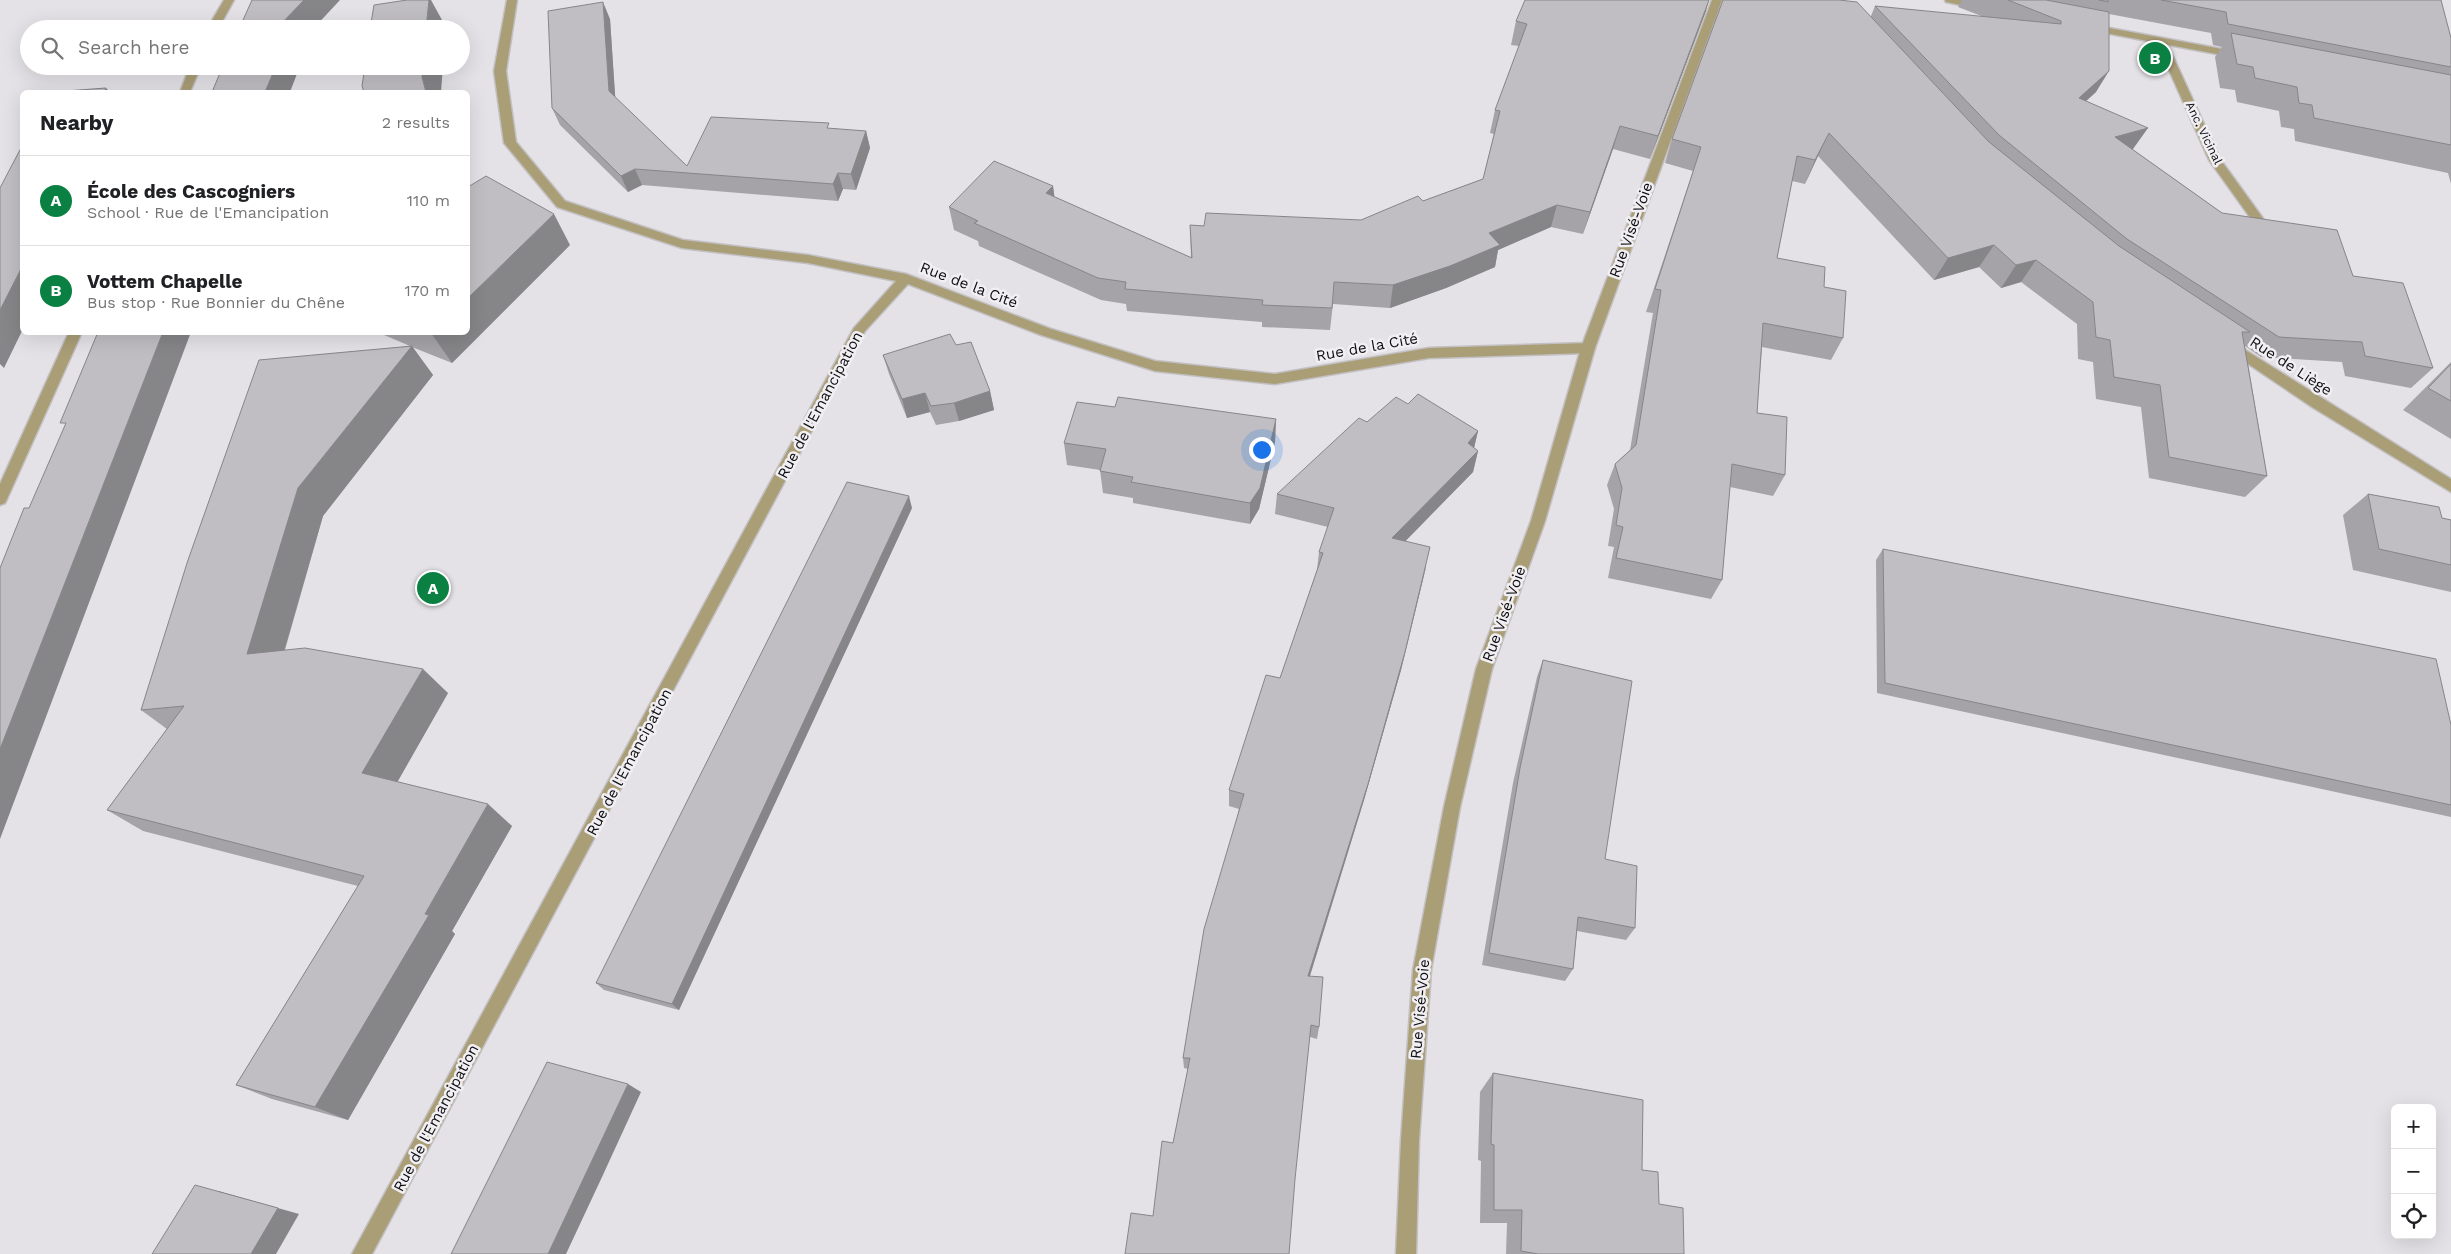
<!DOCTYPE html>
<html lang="en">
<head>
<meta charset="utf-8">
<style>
  :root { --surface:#fff; --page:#f2f2f2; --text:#202124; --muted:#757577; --line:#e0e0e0; --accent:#0b8043 }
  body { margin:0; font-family:"Work Sans",sans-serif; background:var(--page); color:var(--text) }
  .controls { position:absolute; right:15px; bottom:15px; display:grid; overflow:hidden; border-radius:8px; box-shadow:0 5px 20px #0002 }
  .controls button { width:45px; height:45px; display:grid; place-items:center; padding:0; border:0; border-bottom:1px solid var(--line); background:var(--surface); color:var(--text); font:25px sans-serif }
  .you { position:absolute; left:1261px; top:449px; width:18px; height:18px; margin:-12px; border:4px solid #fff; border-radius:50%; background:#1a73e8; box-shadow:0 0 0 8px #1a73e833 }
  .badge { display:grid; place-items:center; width:32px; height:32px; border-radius:50%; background:var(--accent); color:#fff; font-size:16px; font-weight:700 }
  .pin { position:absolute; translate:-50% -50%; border:2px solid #fff; box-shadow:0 1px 5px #0006 }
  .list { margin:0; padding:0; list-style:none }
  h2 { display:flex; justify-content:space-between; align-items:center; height:65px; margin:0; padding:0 20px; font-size:21px }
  h2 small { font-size:16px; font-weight:400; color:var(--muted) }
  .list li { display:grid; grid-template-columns:32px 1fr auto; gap:15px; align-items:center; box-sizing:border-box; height:90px; padding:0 20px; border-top:1px solid var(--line) }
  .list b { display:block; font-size:19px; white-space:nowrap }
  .list p { margin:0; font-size:16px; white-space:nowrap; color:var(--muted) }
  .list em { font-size:16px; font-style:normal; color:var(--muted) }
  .icon { flex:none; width:28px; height:28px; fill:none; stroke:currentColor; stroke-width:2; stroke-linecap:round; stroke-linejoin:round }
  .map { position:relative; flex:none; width:2451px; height:1254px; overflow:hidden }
  .search { position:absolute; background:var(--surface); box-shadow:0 5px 20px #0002; left:20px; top:20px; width:450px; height:55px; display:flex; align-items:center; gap:12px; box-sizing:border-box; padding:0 18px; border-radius:28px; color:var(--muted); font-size:19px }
  .panel { position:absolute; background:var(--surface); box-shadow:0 5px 20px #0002; left:20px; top:90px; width:450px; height:245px; border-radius:8px }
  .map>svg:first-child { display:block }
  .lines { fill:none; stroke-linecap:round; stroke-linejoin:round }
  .service-casing { stroke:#c2c0c3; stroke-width:3 }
  .minor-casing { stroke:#c2c0c3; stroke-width:3 }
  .tertiary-casing { stroke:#c2c0c3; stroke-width:3 }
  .service { fill:#aa9e77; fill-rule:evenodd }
  .minor { fill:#aa9e77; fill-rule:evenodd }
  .tertiary { fill:#aa9e77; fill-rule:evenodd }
  .wall { fill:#a5a3a7 }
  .shaded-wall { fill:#868588 }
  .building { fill:#c0bec2; stroke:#868588 }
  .labels { text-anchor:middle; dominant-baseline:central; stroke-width:5; stroke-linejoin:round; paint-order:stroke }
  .far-street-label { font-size:12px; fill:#0d0d0e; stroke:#f1eff3 }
  .street-label { font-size:15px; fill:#0d0d0e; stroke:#f1eff3 }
</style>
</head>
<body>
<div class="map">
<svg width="2451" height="1254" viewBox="0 0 2451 1254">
  <rect width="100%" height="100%" fill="#e4e2e6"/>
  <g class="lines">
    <defs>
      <path id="service" d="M2161,38l5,3 54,118 42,58 2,3 -2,3h-8l-45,-63 -53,-119z"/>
      <path id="minor" d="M224,0h10l-16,29h-11z
        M507,0h10l-11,71 10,71 49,59 118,39 125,15 98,19 145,55 104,32 120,13 154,-26 159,-5 7,5 -7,5 -159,5 -154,26 -120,-13 -114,-36 -133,-51 -43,47 -493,923h-20l502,-926 42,-47 -88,-18 -126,-15 -125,-41 -53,-64 -10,-72z
        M1945,0h21l19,6 -5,3 -34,-7z
        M2088,24l150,28 6,3 -6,3 -154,-29 -1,-2z
        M190,66h11l-11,26h-10z
        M69,332h13l-75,167 -2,4 -5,2v-21z
        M2231,341l220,138v13l-139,-85 -86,-58 -2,-3z"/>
      <path id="tertiary" d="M1712,0h10l-127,348 -50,173 -53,148 -32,138 -29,163 -12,170 -3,114h-20l5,-114 12,-170 31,-163 32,-138 55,-148 50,-173z"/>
    </defs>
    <use href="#service" class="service-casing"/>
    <use href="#minor" class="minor-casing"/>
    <use href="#tertiary" class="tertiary-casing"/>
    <use href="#service" class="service"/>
    <use href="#minor" class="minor"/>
    <use href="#tertiary" class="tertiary"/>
  </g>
  <path class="wall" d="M1962,0h479l10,38v146l-3,-11 -153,-32 -1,-12 -13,-2 -2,-16 -42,-9 -2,-12 -15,-2 -5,-31 7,-10 -9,-2 -2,-12 -102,-19 -13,78 -10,9 47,48h-1l90,64 131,63 80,92 -22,20 -66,-12 -3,-14 -81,-5 -16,-11 22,130 -22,21 -96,-19 -8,-71 -45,-8 -3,-37 -15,-3 -1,-35 -56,-42 -20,6 -22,-21 -45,13 -116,-124 -13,28 -13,-3 -15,77 47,29 19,51 -12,22 -69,-13 -5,66 28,62 -12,21 -43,-9 -8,93 -11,19 -103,-21 6,-31 -6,-1 6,-37 -7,-24 8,-21 15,-14 23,-137 -7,-1 47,-141 -28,-8 7,-24 199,-123 4,-10 109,11 -26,-10z
    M1706,11l-56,148 -37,-10 -30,85 -32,-7 -53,23 -3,17 -49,21 -56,20 -57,-4 -3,26 -68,-3v-5l-135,-11 -1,-7 -25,-4 -122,-54 -1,-5 -24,-11 -5,-23 104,-21 1,11 137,61 -1,-33 14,1 157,-6 62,-19 60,-22 11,-45 -4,-1 5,-23 24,-64 -8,-1 5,-24z
    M610,19l5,79 72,68 144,-37 35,2 4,17 -14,42 -13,-1 -5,12 -196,-16 -14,7 -68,-67 -8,-17z
    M570,245l-118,118 -40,-16 21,28 -110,141 -38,134 163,43 -51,89 115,44 -60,105 3,3 -107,186 -76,-21 -36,-14 122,-199 -215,-55 -36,-21 60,-81 -26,-19 269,-364 -33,-14h91z
    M956,345l34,46 4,19 -35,11 -23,4 -6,-13 -23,6 -18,-44 -6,-19z
    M2451,362v77l-48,-29z
    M1408,404l70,27 -4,17 4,3 -5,21 -68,69 21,26 -25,103 -37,130 -54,176 9,51 -2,12 -7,-2 -157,179 20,-73 15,-74 -4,-1 -1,-10 56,-249 -10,-3v-16l51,-112 37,-108 2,-18 9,-25 -53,-13 2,-20 90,-72z
    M1115,407l161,12 -1,23 -16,67 -9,15 -117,-21v-5l-30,-5 -3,-23 -33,-5 -3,-22z
    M2368,494l74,24 9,2v72l-98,-22 -10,-55z
    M912,508l-233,502 -75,-20 -8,-7z
    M1883,549l568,176v92l-574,-124 -1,-133z
    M1543,660l62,199 30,69 -9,12 -49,-9 -4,38 -8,12 -83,-16 31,-182 24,-106z
    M1493,1073l149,97 42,84h-178l1,-31h-27l1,-62 -3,-1 2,-68z"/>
  <path class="shaded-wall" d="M304,0h36l-27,29h-36v-1z
    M429,0h2l16,29h-21z
    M1709,0l-3,11 -56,148 8,-23z
    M603,2l7,17 6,89 -7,-17z
    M276,66h24l-10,26h-25z
    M423,66h20l-2,26h-15l-4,-15z
    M2109,71l-13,21 -30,27 13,-21z
    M106,88l4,4h-6z
    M1620,126l-7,23 -30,85 7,-22z
    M2148,128l-15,21 -32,10 14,-22z
    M866,131l4,17 -14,42 -5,-16z
    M1829,133l-11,23 -13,28 10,-24z
    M635,169l7,16 -14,7 -7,-16z
    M838,173l5,16 -5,12 -5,-17z
    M1053,186l3,22 -10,-15z
    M1557,205l-6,22 -53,23 -3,17 -49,21 -56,20 3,-23 96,-52z
    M554,214l16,31 -118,118 -21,-30 37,-1v-34z
    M1994,245l-15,22 -45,13 14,-22z
    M2036,260l-15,22 -20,6 15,-23z
    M22,267v64l-18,37 -4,-4v-54z
    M163,332h28l-191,507v-90z
    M412,346l21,29 -110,141 -47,163 -29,-25 51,-166z
    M990,391l4,19 -35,11 -5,-18z
    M925,393l5,19 -23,6 -5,-19z
    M1276,419l-1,23 -16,67 -9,15v-21z
    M1478,431l-5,21 -5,-9z
    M1478,451l-5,21 -84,86 3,-20z
    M909,496l3,12 -233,502 -7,-6z
    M1426,567l-25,103 -37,130 -58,188 2,-12z
    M423,669l25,24 -58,102 -28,-22z
    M488,804l24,22 -60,105 3,3 -107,186 -33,-13z
    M628,1084l13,8 -39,85 -36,77h-18z
    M218,1191l81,23 -23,40h-25z"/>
  <path class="building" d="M252,0h52l-27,28 16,-2 -1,3h-53z
    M407,0h22l-3,29h-56l4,-24z
    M1525,0h184l-51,136 -38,-10 -30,86 -33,-7 -68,28 11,12 -50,21 -57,19 -59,-3 -2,26 -70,-3 1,-5 -138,-11 1,-7 -28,-4 -124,-55 4,-2 -29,-14 45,-46 59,25 -7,7 146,65 -2,-33 14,1 2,-13 155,7 57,-24 5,5 60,-22 17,-68 -5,-1 32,-86 -11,-3z
    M1723,0h116l18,2 132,140 130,104 131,86h-8l25,144 -98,-19 -9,-72 -46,-8 -4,-37 -14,-3 -3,-35 -57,-42 -20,5 -22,-20 -46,13 -119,-125 -14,27 -18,-4 -20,102 48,9 -1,20 22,4 -3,47 -80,-15 -6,90 30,4 -2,58 -53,-11 -10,116 -106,-22 7,-31 -7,-2 6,-37 -7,-24 21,-19 25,-155 -6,-1 46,-142 -29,-8z
    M2008,0h38l63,12v59l-30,27 69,30 -33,9 107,76 115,17 16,46 50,7 30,85 -68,-12 -3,-14 -83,-5 -152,-98 -128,-104 -124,-129 186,18v-3z
    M2099,0h9v2z
    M2161,0h280l10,38v29l-223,-43 -2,-12z
    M603,2l6,89 78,75 24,-49 118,6 -2,5 39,3 -15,43 -13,-1 -5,11 -198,-15 -14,7 -69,-68 -4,-97z
    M2231,33l220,42v70l-137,-27 -2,-13 -13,-2 -2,-16 -42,-9 -2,-11 -16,-3z
    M223,66h53l-11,26h-53z
    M365,66h58l-1,11 4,15h-62l-2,-6z
    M106,88l-2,4h-53h1z
    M22,146v121l-22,43v-122z
    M486,176l68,38 -86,84v-111z
    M98,332h65l-163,417v-181l24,-60h5l37,-85h-6z
    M950,334l6,11 15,-3 19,49 -36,12 -23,3 -6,-13 -23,6 -19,-44z
    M412,346l-114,142 -51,166 58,-6 118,21 -61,104 126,31 -63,110 4,1 -114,192 -79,-22 128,-209 -257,-66 77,-104 -43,4 47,-150 71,-200z
    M2451,364v37l-23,-13z
    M1418,394l60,37 -10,12 10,8 -86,87 38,9 -25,105 -37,132 -60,192 15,1 -4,50 -8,-2 -16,154 -6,75h-164l6,-41 22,3 9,-75 11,2 17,-85h-7l21,-129 40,-135 -15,-4 37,-115 14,3 43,-125 -4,-1 15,-44 -57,-14 82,-76 8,4 29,-25 12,7z
    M1118,397l158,22 -16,69 -10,15 -119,-21 2,-5 -33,-6 6,-22 -42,-6 13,-41 38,5z
    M847,482l62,14 -237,508 -76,-21z
    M2368,494l71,13 3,11 9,2v45l-72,-16z
    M1883,549l553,110 15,66v80l-566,-122z
    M1543,660l89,21 -27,178 32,7 -2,62 -57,-11 -5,52 -84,-16 31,-185z
    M547,1062l81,22 -80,170h-97z
    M1493,1073l150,27 -1,70 16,2 1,32 24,4 1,46h-146l-17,-3 1,-41h-28v-65l-3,-1z
    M195,1185l83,23 -27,46h-99z"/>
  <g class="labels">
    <g class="far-street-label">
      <text transform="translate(2204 133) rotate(64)">Anc. Vicinal</text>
    </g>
    <g class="street-label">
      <text transform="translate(1631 230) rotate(-70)">Rue Visé-Voie</text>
      <text transform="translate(969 285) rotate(21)">Rue de la Cité</text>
      <text transform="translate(1367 347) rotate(-10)">Rue de la Cité</text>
      <text transform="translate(2291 366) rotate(33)">Rue de Liège</text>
      <text transform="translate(820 405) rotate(-62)">Rue de l'Emancipation</text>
      <text transform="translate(1504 614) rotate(-70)">Rue Visé-Voie</text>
      <text transform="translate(629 762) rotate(-62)">Rue de l'Emancipation</text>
      <text transform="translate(1420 1009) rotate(-85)">Rue Visé-Voie</text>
      <text transform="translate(436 1118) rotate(-62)">Rue de l'Emancipation</text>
    </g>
  </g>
</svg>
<div class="controls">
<button>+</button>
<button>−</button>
<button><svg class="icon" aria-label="locate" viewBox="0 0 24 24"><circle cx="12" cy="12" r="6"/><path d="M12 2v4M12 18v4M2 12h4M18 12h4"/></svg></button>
</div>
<div class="you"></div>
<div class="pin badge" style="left:433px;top:588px">A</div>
<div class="pin badge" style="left:2155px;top:58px">B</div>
<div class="search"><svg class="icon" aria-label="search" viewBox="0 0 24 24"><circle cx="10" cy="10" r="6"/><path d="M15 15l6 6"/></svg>Search here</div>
<section class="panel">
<h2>Nearby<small>2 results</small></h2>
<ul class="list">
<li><span class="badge">A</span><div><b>École des Cascogniers</b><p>School · Rue de l'Emancipation</p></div><em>110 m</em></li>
<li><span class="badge">B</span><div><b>Vottem Chapelle</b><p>Bus stop · Rue Bonnier du Chêne</p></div><em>170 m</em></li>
</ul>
</section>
</div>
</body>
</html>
